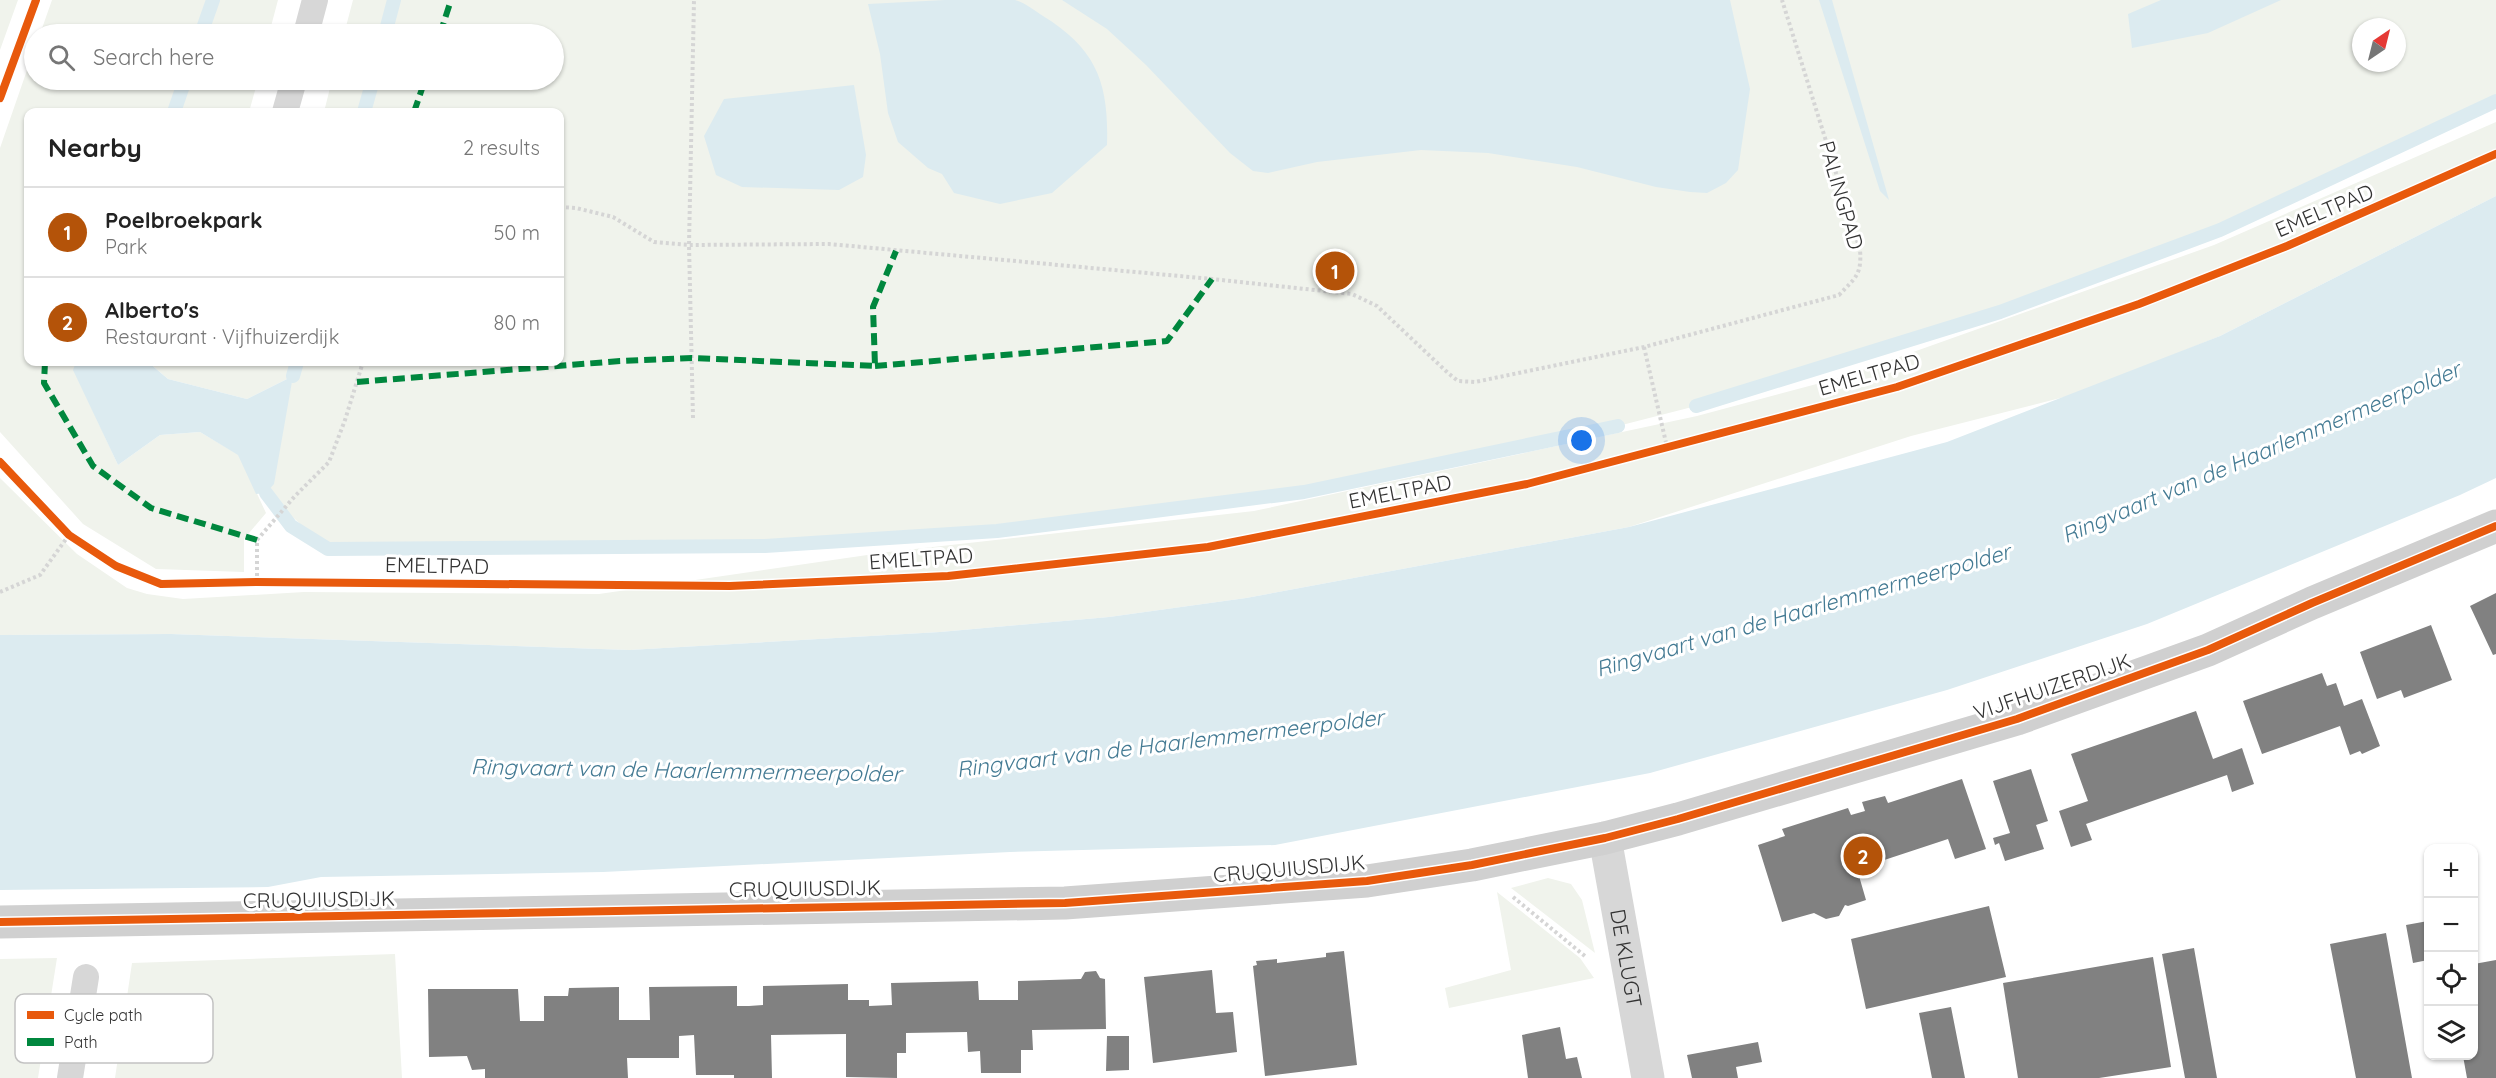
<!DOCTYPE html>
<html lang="en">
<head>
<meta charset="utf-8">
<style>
  :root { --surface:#fff; --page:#f6f6f6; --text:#222; --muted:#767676; --line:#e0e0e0; --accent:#b45309 }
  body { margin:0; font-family:Quicksand,sans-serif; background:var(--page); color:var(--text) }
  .controls { position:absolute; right:18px; bottom:18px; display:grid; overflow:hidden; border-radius:12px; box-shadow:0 2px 4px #0004 }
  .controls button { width:54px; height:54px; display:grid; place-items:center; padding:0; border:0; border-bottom:2px solid var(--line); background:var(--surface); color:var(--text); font:30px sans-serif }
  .compass { position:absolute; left:2352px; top:18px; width:54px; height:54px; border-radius:50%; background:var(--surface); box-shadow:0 2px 4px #0004; rotate:35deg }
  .you { position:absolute; left:1582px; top:441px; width:21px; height:21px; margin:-15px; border:4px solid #fff; border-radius:50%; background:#1a73e8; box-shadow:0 0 0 9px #1a73e833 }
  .badge { display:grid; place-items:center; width:39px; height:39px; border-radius:50%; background:var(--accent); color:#fff; font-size:20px; font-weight:700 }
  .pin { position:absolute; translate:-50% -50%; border:3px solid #fff; box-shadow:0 2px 6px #0006 }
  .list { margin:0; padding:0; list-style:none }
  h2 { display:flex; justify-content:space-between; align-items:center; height:78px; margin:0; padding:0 24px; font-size:26px }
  h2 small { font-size:20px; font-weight:400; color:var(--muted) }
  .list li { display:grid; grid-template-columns:39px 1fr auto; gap:18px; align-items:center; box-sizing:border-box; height:90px; padding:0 24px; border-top:2px solid var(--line) }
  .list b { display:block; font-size:22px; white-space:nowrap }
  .list p { margin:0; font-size:20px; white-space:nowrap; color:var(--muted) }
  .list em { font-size:20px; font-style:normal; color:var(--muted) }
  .icon { flex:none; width:33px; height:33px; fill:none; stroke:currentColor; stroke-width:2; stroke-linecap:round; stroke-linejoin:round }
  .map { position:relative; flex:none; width:2496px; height:1078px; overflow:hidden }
  .search { position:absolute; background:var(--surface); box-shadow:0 2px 4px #0004; left:24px; top:24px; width:540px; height:66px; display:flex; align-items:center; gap:15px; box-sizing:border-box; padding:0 21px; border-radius:33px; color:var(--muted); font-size:22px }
  .panel { position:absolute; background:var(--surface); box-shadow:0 2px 4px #0004; left:24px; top:108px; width:540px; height:258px; border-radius:12px }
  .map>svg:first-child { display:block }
  .green { fill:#f0f3ec; fill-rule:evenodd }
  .water { fill:#dcebf0 }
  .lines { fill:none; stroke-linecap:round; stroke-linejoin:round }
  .stream { stroke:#dcebf0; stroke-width:14 }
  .building { fill:#818181 }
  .path { stroke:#d5d5d5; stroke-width:4; stroke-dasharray:3 3; stroke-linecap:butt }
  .lane { stroke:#d7d7d7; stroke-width:26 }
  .street { stroke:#d7d7d7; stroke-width:33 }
  .secondary { stroke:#d0d0d0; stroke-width:33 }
  .quiet { stroke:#00873e; stroke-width:6; stroke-dasharray:12 6; stroke-linecap:butt }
  .cycleway-casing { stroke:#fff; stroke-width:11 }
  .cycleway { stroke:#e8590c; stroke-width:8 }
  .labels { text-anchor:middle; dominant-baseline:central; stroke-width:6; stroke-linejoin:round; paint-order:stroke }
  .street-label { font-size:21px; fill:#333; stroke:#fff }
  .water-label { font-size:22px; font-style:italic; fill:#437a93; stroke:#fff }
  .key { fill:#fff; stroke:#c2c2c2; stroke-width:1.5 }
  .key-label { font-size:16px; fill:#333 }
</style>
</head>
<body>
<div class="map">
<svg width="2496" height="1078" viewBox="0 0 2496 1078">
  <rect width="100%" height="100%" fill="#fff"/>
  <path class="green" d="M0,0h18l-18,50z
    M52,0h226l-9,34h-229z
    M353,0h2143v101l-276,129 -220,82 -304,94 -78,20 -314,66 -307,39 -232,15 -437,3 -62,-56 27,-117 -46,23 -79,-20 -20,-17h412v-250h-236l8,-32h222v-46h-210zM2361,27h36v36h-36z
    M34,50v30h224l-9,32h-221v250h48l-2,8 44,95 42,-30 40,-3 39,23 27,58 -22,26v33l-88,-3 -73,-45 -83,-92v-284z
    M2496,122v74l-276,140 -144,58 -165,42 -282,91 -383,71 -137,19 -169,15 -311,18 -458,-16 -171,1v-157l77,76 50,34 20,6 36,5 121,-7 295,2 289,-42 366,-41 443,-95 146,-39 371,-132z
    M1548,878l23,6 11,16 13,53 -84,-65z
    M1497,892l83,66 14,20 -145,30 -4,-20 66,-18z
    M395,954l7,124h-287l17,-115z
    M57,958l-19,120h-38v-119z"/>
  <path class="water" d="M945,0c17,0 54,0 70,0 9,2 20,11 28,16 54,33 66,68 64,129l-55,48 -52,11 -46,-11 -12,-19 -14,-6 -30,-26 -10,-29 -8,-59 -12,-50z
    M1062,0h668l20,89 -12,81 -12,13 -19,10 -17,-1 -34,-5 -79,-20 -89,-14 -67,-3 -104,12 -49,11 -15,-2 -23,-18 -84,-88 -39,-36z
    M1819,0h13l57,200 -9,-9z
    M2161,0h120l-73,33 -76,15 -4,-34z
    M854,85l12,70 -3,22 -24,13 -97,-3 -26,-12 -12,-39 20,-37z
    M2496,196v282l-36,17 -313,129 -200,66 -297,83 -375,72 -265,7 -407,20 -282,5 -53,10 -268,3v-255l171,-1 458,16 311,-18 169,-15 137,-19 383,-71 318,-85 273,-106z
    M76,362h72l20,17 79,20 46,-23 -19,108 -8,9 -10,1 -18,-39 -38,-23 -40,3 -42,30 -45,-95z"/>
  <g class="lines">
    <path class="stream" d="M201,34l12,-34
      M385,34l9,-34
      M174,112l11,-32
      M364,112l9,-32
      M293,376l4,-14
      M1696,406l304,-94 220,-82 276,-129
      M266,493l25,33 37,23 437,-3 232,-15 307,-39 314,-66"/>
  </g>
  <path class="building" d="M2496,593v61l-3,1 -23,-49z
    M2431,625l21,55 -48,18 -3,-8 -24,9 -17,-47z
    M2322,673l5,13 9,-3 8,23 18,-7 18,47 -18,8 -2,-3 -10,4 -10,-29 -78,28 -19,-53z
    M2196,711l17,48 29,-11 12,36 -22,8 -5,-17 -141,49 6,16 -21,7 -12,-36 29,-10 -17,-47z
    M2031,769l17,52 -12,4 8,24 -39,12 -6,-18 -4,2 -2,-7 17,-5 -17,-52z
    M1962,779l24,70 -31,10 -7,-20 -91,30 9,31 -18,6 -3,-1 -6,11 -13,3 -12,-6 -32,9 -24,-77 27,-9 -3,-7 66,-21 3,7 14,-4 -3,-9 23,-6 3,7z
    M1989,906l17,71 -140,32 -15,-70z
    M2428,921v39l-15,3 -7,-38z
    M2386,933l26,145h-56l-26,-134z
    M2194,948l23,130h-32l-23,-124z
    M1344,951l13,114 -92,11 -12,-110 4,-1 -1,-4 21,-2v4l49,-6v-4z
    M2153,957l18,110 -72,11h-81l-15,-95z
    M2496,960v118h-29l-4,-22h11v-92z
    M1212,970l4,43 17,-1 4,40 -84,11 -9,-86z
    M1096,971l4,7 5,1 1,50 -74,1 1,20h-12v23h-40l-1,-22 -12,1 -1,-20 -61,1v20h-9v25l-51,-1v-43l-75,1 1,43h-38v-3h-38l-2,-40 -15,1v22h-52l1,20h-143v-9l-13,1 -5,-14 -38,1 -1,-68h90l2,32h24v-25h24l1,-8 50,-1v33h31l-1,-33 88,-1v20h12l14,-1v-19l85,-2v16h21v6l23,-1 -1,-22 87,-2 1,19h39v-19l63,-2 4,-7z
    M1951,1007l14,71h-33l-13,-65z
    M1560,1027l6,32 11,-2 5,21h-54l-6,-43z
    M1107,1036h22v34l-23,1z
    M1758,1042l4,20 -26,5 2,11h-46l-5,-23z"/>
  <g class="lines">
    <path class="path" d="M560,207l16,1 37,9 41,25 35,3 140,-1 383,35 140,15 25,12 71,67 10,8 17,1 169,-35 195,-52c16,-17 23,-20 21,-45l-78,-250
      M1644,347l23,100
      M693,418l-4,-173 5,-245
      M257,582v-42l38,-44 34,-34 16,-42 18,-58
      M0,592l40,-17 29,-40
      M1513,897l73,60"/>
    <path class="lane" d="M306,34l9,-34
      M285,112l9,-32
      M70,1078l16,-101"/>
    <path class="street" id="s1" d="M1605,838l43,240"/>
    <path class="secondary" d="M0,922l1065,-19 302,-22 105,-16 133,-27 73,-19 339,-100 191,-69 104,-47 184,-77"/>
    <path class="quiet" d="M440,34l11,-34
      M414,112l11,-32
      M45,362l-1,21 49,83 58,42 106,32
      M875,366l292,-25 45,-62
      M357,382l263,-21 72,-3 183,8 -2,-59 23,-56"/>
    <defs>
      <path id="cycleway" d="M0,98l36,-98
        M0,462l69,73 47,31 45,18 96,-2 473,4 218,-10 260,-29 319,-63 370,-97 242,-83 148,-58 209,-92
        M0,922l1065,-19 302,-22 105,-16 133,-27 73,-19 339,-100 191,-69 104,-47 184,-77"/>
    </defs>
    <use href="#cycleway" class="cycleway-casing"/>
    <use href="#cycleway" class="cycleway"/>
  </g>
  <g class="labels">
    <g class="street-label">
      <text transform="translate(1842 195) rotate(74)">PALINGPAD</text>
      <text transform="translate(2324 210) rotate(-23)">EMELTPAD</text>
      <text transform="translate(1869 374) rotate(-16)">EMELTPAD</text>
      <text transform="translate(1400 491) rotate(-11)">EMELTPAD</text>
      <text transform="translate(921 558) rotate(-4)">EMELTPAD</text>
      <text transform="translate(437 565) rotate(1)">EMELTPAD</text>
      <text transform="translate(2052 686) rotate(-19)">VIJFHUIZERDIJK</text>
      <text transform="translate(1289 868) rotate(-5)">CRUQUIUSDIJK</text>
      <text transform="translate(805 888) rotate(-1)">CRUQUIUSDIJK</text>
      <text transform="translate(319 899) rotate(-1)">CRUQUIUSDIJK</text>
      <text stroke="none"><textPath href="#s1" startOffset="122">DE KLUGT</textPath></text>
    </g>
    <g class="water-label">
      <text transform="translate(2261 452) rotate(-23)">Ringvaart van de Haarlemmermeerpolder</text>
      <text transform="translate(1803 610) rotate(-16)">Ringvaart van de Haarlemmermeerpolder</text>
      <text transform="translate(1170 743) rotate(-7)">Ringvaart van de Haarlemmermeerpolder</text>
      <text transform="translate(686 770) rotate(1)">Ringvaart van de Haarlemmermeerpolder</text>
    </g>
  </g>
  <rect x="15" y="994" width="198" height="69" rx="9" class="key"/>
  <rect x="27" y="1011" width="27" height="8" fill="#e8590c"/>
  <rect x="27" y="1038" width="27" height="8" fill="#00873e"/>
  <g class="key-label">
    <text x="64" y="1021">Cycle path</text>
    <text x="64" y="1048">Path</text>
  </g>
</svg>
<div class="controls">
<button>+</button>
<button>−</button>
<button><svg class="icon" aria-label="locate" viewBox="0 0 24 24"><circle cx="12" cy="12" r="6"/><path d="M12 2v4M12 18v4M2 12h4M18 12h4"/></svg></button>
<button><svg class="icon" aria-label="layers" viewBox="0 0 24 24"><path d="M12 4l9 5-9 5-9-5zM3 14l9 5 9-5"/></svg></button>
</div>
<svg class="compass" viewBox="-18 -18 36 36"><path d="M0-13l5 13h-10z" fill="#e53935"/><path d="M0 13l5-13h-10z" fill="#767676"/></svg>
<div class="you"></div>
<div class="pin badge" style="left:1335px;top:271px">1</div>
<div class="pin badge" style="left:1863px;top:856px">2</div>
<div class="search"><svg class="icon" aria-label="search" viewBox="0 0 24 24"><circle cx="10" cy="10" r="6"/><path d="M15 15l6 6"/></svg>Search here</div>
<section class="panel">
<h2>Nearby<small>2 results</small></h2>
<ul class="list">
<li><span class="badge">1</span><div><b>Poelbroekpark</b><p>Park</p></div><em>50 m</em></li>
<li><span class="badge">2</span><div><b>Alberto's</b><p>Restaurant · Vijfhuizerdijk</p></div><em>80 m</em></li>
</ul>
</section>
</div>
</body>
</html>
